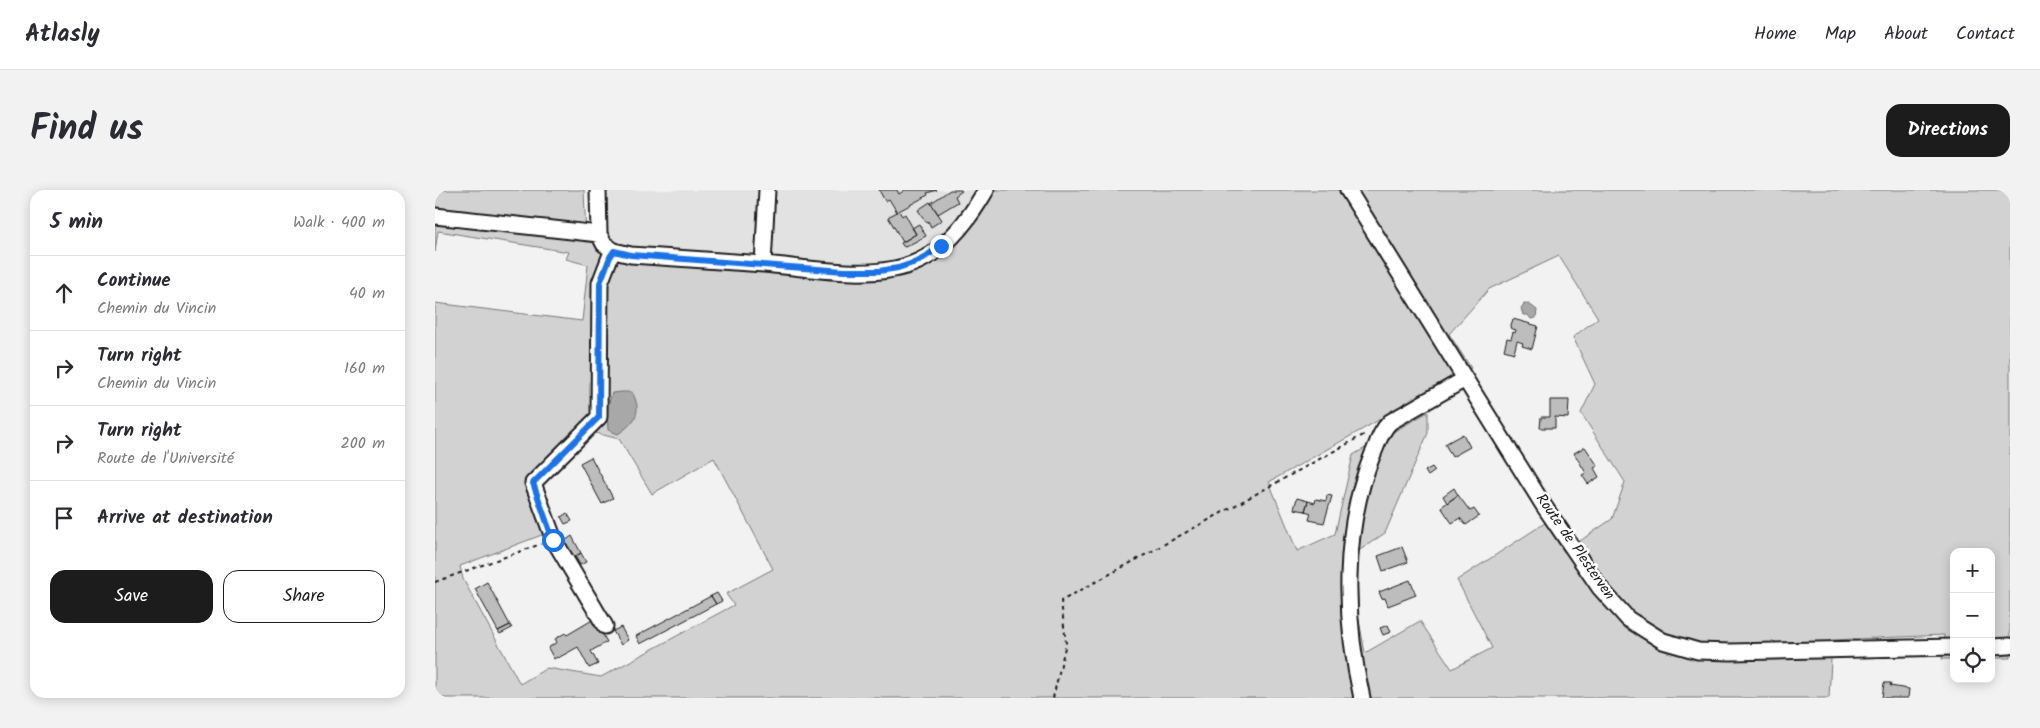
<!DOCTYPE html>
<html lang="en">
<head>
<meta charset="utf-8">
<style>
  :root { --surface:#fff; --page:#f2f2f3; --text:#2b2b33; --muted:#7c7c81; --line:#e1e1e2; --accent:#1c1c1c }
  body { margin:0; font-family:Kalam,sans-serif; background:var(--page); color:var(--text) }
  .controls { position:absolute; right:15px; bottom:15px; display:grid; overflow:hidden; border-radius:10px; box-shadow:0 2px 12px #0003 }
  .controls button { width:45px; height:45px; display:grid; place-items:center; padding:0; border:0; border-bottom:1px solid var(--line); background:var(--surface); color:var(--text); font:25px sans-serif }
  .stop { position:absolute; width:15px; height:15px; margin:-11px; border:4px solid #1a73e8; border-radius:50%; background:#fff }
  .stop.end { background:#1a73e8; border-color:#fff; box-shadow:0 1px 5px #0008 }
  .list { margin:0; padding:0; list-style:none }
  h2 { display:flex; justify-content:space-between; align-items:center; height:65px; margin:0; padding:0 20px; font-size:21px }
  h2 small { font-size:16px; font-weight:400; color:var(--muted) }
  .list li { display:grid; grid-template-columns:32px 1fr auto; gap:15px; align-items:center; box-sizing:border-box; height:75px; padding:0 20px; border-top:1px solid var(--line) }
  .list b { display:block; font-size:19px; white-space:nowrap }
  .list p { margin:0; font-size:16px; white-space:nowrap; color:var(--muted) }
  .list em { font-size:16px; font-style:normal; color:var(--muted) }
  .actions { display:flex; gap:10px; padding:15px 20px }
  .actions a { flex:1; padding:11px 0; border:1px solid var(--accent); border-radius:15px; text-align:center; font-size:18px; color:var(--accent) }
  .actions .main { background:var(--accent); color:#fff }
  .icon { flex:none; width:28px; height:28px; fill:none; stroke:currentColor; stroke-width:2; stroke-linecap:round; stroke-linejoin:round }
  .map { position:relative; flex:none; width:1575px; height:508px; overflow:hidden; border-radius:15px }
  header { display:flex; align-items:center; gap:30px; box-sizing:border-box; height:70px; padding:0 25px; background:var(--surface); border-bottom:1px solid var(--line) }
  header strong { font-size:24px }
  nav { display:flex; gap:28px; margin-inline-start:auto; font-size:18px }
  .intro { display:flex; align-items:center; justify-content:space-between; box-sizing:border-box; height:120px; padding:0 30px }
  h1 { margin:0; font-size:35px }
  .button { padding:12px 22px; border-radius:15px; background:var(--accent); color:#fff; font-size:18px; font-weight:700 }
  main { display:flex; gap:30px; padding:0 30px }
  aside { flex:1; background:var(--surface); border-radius:15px; box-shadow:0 2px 12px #0003 }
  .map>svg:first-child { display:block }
  .built { fill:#e2e2e2 }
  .green { fill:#d2d2d2; stroke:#777; fill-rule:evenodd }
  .water { fill:#a8a8a8; stroke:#707070 }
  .building { fill:#bdbdbd; stroke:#1c1c1c }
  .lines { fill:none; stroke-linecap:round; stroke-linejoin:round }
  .minor-casing { stroke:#1c1c1c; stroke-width:19 }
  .path { stroke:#1c1c1c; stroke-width:2; stroke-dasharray:4 4; stroke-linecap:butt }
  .minor { stroke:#fff; stroke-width:15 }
  .route { stroke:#1a73e8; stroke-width:6 }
  .labels { text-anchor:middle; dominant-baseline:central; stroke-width:5; stroke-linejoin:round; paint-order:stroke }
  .street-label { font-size:15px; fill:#1c1c1c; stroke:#fff }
</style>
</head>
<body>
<header>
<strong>Atlasly</strong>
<nav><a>Home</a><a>Map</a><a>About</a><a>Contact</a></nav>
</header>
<div class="intro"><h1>Find us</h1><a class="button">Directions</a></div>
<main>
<aside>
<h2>5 min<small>Walk · 400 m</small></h2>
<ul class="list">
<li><svg class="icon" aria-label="ahead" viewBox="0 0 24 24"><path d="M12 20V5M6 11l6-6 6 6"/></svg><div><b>Continue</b><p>Chemin du Vincin</p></div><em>40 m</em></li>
<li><svg class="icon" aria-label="right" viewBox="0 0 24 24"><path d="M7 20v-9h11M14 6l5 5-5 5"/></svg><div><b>Turn right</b><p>Chemin du Vincin</p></div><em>160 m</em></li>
<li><svg class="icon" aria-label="right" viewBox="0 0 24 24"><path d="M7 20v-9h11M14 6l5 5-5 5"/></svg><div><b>Turn right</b><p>Route de l'Université</p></div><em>200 m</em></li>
<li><svg class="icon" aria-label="arrive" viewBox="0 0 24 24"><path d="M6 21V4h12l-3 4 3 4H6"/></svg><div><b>Arrive at destination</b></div></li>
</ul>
<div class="actions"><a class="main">Save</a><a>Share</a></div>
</aside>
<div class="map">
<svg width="1575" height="508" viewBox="0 0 1575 508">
  <rect width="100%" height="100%" fill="#f2f2f2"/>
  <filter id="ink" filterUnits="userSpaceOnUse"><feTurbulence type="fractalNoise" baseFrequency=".02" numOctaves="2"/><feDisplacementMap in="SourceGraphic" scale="10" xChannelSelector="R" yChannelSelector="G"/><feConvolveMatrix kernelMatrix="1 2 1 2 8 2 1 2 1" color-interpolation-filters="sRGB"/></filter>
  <g filter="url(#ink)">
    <path class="built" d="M170,0h373l-20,33 -20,19 -23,15 -45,11 -252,-20 -11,-10z"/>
    <path class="green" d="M0,0h149l2,48 32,10 252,20 45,-11 23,-15 20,-19 20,-33h1032v468h-19v-106h-37v107h-12l2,-24 -112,5 -3,58h-1394v-395l147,18 6,-56 -22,-6 3,-7 -131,-21 -3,21zM1124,66l39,62 -25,19 22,47 -14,29 44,69 -13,37 -48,33 -19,-29 -88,57 35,68 -40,21 -32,-48 -55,32 -7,-38 -1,-63 28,-19 43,-100v-21l-75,43 -18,79 -38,17 -28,-69 202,-114 -22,-34 40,-45zM145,239l39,10 33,55 62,-36 59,111 -47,25 8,11 -133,72 -54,-9 -27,16 -57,-105 -3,-13 87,-33 -23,-53z"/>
    <path class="water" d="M1089,114h5l8,6 -1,8 -5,1 -3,-4h-5l-2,-7z
      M187,202h10c11,20 3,31 -14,42l-10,-4 -1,-22 5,-15z"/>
    <path class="building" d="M444,0h18l2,4 6,-4h32l-10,3 1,2 -29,16 3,5 3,-2 11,20 -13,8 -15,-25 9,-5 -8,-13 -4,2z
      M515,0h11l1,1 -7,5 3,6 -20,12 -7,-11z
      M495,12l12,18 -11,7 -3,-6 -2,1 -8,-12z
      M484,34l7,12 -21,11 -2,-1 -2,-3 15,-9 -4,-6z
      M1078,129l25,7 -6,23 -10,-3 1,-3 -6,-2 -3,12 -10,-3 3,-12 4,1 2,-7 2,1 1,-3 -6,-2z
      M1115,210h19l-1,18 -13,-1v11h-15l1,-11h9z
      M1028,244l7,13 -18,10 -7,-13z
      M1150,257l13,19 -4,2 5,9 -11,7 -6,-9 4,-2 -12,-20z
      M156,267l22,41 -11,6 -22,-41z
      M997,277l3,4 -7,5 -3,-5z
      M1019,298l4,7 -11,8 -4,-7z
      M892,305l5,1 -8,27 -15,-3 2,-7 -6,-2 3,-10 7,2 1,-4 10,2z
      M1023,305l12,16 4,-2 5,7 -13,9 -6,-7 -8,5 -11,-16z
      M862,308l11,3 -3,10 -11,-2z
      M132,323l5,8 -7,3 -4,-7z
      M137,346l9,17 -7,5 -9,-17z
      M967,357l6,15 -25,9 -5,-15z
      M146,363l5,9 -6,3 -5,-9z
      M975,390l6,15 -28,11 -3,-8 -3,1 -3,-7z
      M52,392l23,43 -12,6 -23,-42z
      M282,403l5,8 -6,3 -5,-8z
      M276,406l5,8 -76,40 -4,-8z
      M159,429l13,23 -16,9 7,13 -9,4 -11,-21 -20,11 -1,-1 -3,2 -6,-11 9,-6 -2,-3 10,-6 2,2z
      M75,435l2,3 -12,6 -2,-3z
      M953,435l3,7 -8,3 -3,-7z
      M186,437l7,13 -7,5 -8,-14z
      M1449,493h7l-1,3 19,3 -1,9h-26z"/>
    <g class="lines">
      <defs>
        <path id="minor" d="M163,0l1,44 5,10 10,7 -4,6 -10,26 -1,134 -66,66 21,57 51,86
          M913,0l196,316 56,82 28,31 35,22 35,10 33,1 223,-5
          M0,26l164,18
          M179,61l17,4c44,3 89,6 133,9 47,4 111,18 155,-3 30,-14 51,-43 67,-71
          M328,74l4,-74
          M1556,457l19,-1
          M927,508c-18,-78 -20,-167 10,-242 6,-13 8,-24 18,-34l75,-43"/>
      </defs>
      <use href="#minor" class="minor-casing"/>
      <path class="path" d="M0,392l106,-38
        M618,508l13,-55 -5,-42 306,-168"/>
      <use href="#minor" class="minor"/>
    </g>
  </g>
  <g class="lines" filter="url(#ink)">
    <path class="route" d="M118,350l-20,-57 66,-66 1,-134 10,-26 4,-6 17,4 213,16h35l19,-3 21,-7 22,-15"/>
  </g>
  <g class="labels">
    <g class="street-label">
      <text transform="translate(1140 357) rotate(55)">Route de Plesterven</text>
    </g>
  </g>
</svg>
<div class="controls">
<button>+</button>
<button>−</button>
<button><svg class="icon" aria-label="locate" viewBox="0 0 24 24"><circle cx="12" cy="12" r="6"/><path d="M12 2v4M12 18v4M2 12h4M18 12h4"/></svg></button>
</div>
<div class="stop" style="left:118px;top:350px"></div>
<div class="stop end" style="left:506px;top:56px"></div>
</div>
</main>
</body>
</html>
